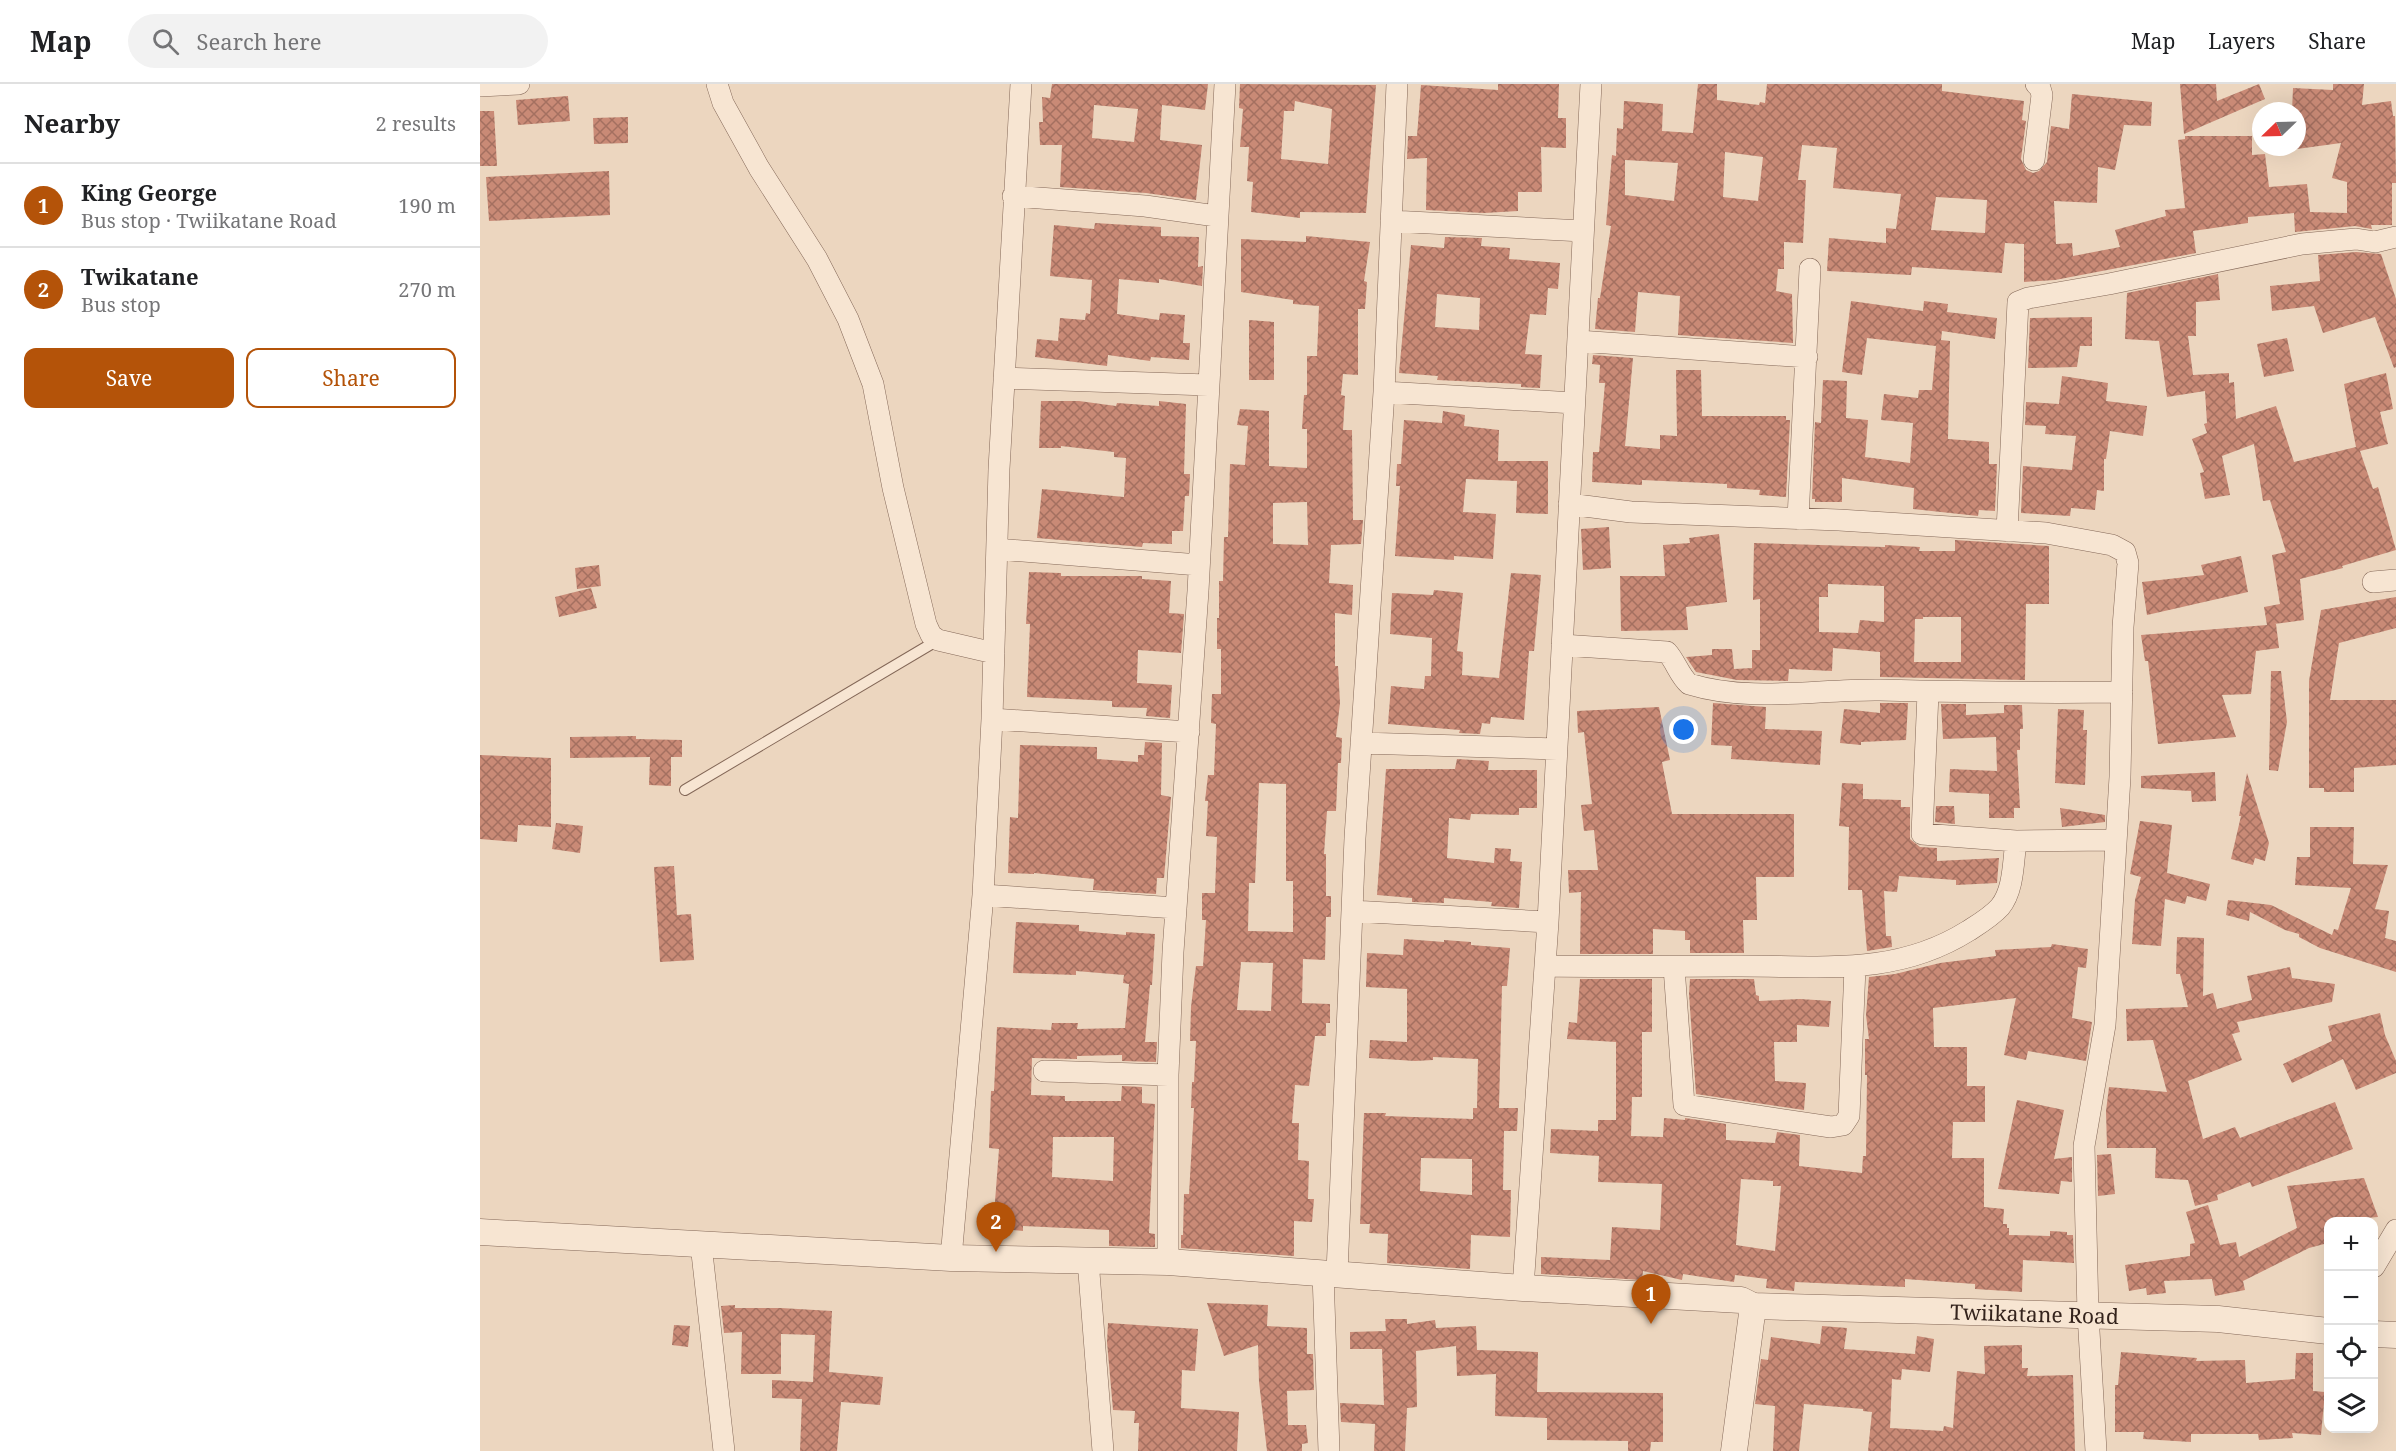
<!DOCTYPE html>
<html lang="en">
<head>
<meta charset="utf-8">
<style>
  :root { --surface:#fff; --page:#f2f2f2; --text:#202124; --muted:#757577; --line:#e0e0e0; --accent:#b45309 }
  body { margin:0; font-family:"Noto Serif",serif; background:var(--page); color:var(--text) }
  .controls { position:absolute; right:18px; bottom:18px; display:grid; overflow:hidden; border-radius:12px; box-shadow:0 6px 24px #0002 }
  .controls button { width:54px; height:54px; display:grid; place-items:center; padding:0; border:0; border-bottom:2px solid var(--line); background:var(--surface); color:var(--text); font:30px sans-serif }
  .compass { position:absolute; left:1772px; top:18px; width:54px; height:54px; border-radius:50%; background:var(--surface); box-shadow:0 6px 24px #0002; rotate:247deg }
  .you { position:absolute; left:1204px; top:646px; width:21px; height:21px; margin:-15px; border:4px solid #fff; border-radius:50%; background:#1a73e8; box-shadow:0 0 0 9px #1a73e833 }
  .badge { display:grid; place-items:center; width:39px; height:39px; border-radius:50%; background:var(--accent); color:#fff; font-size:20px; font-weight:700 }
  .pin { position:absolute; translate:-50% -50px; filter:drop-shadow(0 2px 3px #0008) }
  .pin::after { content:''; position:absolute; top:32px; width:21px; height:18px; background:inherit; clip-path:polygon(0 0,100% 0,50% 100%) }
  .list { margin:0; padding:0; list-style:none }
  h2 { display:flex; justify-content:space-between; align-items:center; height:78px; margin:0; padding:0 24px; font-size:26px }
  h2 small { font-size:20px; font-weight:400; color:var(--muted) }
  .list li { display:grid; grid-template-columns:39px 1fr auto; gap:18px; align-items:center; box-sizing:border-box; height:84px; padding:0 24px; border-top:2px solid var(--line) }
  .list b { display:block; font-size:22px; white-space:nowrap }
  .list p { margin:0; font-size:20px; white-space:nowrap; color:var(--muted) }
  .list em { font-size:20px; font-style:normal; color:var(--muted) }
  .actions { display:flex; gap:12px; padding:18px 24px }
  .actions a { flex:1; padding:14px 0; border:2px solid var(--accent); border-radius:12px; text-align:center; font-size:21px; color:var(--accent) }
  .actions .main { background:var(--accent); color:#fff }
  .icon { flex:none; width:33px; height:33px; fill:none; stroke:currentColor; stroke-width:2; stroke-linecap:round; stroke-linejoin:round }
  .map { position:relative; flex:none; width:1916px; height:1367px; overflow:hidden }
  header { display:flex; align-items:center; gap:36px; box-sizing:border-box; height:84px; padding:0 30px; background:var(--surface); border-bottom:2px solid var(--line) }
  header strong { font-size:28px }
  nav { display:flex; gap:33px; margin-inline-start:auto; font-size:21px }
  .search { width:420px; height:54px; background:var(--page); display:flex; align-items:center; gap:15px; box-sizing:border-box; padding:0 21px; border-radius:33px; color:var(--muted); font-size:22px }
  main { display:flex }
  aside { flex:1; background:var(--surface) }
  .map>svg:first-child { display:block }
  .building { fill:url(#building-cross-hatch); fill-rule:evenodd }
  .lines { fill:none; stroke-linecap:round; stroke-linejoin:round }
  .service-casing { stroke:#846858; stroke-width:12 }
  .minor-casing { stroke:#846858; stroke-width:22 }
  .tertiary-casing { stroke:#846858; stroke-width:27 }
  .service { stroke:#f7e5d2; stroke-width:10 }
  .minor { stroke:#f7e5d2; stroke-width:21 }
  .tertiary { stroke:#f7e5d2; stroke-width:26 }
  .labels { text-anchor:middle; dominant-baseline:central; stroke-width:4.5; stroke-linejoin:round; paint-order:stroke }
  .street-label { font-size:21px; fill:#34231c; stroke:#f3e2ce }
</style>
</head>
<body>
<header>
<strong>Map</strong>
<div class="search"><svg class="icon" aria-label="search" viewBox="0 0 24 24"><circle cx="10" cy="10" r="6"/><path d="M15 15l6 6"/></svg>Search here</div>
<nav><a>Map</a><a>Layers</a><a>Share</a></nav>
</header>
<main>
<aside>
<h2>Nearby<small>2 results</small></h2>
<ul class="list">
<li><span class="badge">1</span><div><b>King George</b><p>Bus stop · Twiikatane Road</p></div><em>190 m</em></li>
<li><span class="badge">2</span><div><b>Twikatane</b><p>Bus stop</p></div><em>270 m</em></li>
</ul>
<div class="actions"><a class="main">Save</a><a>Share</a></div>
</aside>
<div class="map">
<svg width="1916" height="1367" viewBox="0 0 1916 1367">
  <defs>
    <pattern id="building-cross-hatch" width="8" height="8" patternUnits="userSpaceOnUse" patternTransform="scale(1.5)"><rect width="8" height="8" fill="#c98a76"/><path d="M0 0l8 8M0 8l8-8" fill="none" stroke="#a47060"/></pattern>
  </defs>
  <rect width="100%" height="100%" fill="#ecd6bf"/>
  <path class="building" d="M572,0h156l-3,26 -43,-5 -2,35 42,5 -6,55 -50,-7 -86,-6 2,-42h-22l-1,-23h4l-1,-25 8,1zM614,21l44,4 -4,33 -42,-4z
    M760,0l136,1 -10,128 -66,-1v6l-49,-6 2,-30 -6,-1 2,-34h-9l3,-38 -4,-1zM815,17l37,8 -4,55 -47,-5 3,-48h10z
    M1018,0h61l-1,34h8v30l-25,-1 1,45h-24v19l-34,2 -58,-3 1,-52 -20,1 1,-23h9l4,-51 77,5z
    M1218,0h19v16l42,5 1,-3 5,1 2,-19h175v7l82,10 -2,19 4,1 -5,38 5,11 7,3 6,-2 8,-9 4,-36 18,3 3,-35 80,8 -1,24 -27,-1 -9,45 -17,-3 -1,36 -43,-2 2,43 16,-1 1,13 47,-9 -5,-17 51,-14 -1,-6 20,-2 -7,-68 7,-1v-3h67v19l13,-1 4,33 38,-3 3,28 37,1v-31l-15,-4 9,-35 -44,6v-38h-5l1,-23 40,2v-6h31l-2,21 29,-4 2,15h2l1,67h-4v42h-21l1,4 -17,-3 -60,6 -1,-19 -46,4v6l-55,8 3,22 -141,27 -31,2v-38l-19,-1 -3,30 -90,-6 -1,8 -84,-4 2,-33 57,5v-15l10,1 5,-35 -68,-6 4,-40 -35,-3 -4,35h8l-3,63 -19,-1v27h-6l-2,22 16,3 1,49 -115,-8 2,-39 -42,-4 -3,40 -40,-3 3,-31h2l11,-72 -5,-1 6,-70 4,1 1,-28 6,1 1,-28 39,3 -1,27 31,2zM1245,68l38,5 -5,44 -35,-4zM1145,76l53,3 -4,38 -49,-6zM1456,113l51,3 -2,33 -54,-3z
    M1700,0h36l1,17 42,-17 6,15 -81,35z
    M88,12l2,25 -52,4 -2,-25z
    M0,27h14l3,55h-17z
    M148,33v26l-34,1 -1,-26z
    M129,87l1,44 -121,6 -3,-44z
    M615,139l66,4v9l38,1 -1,30 5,-1 -1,20 -43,-7v4l-40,-4 -2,35 42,6 1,-7 25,2 -2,28h7l-1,17 -38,-3 -1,4 -42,-6 -1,11 -72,-9 2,-18 21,2 2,-23 25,2 1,-7 4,1 2,-34 -42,-4 4,-51 40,4z
    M826,152l64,6 -6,39 3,1 -2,27h-7v66l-15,-1 -2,21 4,1 -2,34h9l1,90h10l-2,24 -30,1 -2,38 24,2 -1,30 -17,-2v53h3l2,37 -4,34 6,1 -1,25h-3l-2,48h-9l-3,43h2v42h5v21h-5l-1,43 -22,-1 -1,44 28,1v19h-4v13h-11l-6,50 -14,-1 -3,38h7l-1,37 11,1 -1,38h6l-2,23 -18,-1v35l-113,-8v-13h2l1,-41h5l5,-86h-3l1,-26h2l2,-41h-6l1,-34 5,-41h7l3,-46h-4v-27h13l2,-56 -11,-1 2,-35h-3l3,-26h6l2,-51 -5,-1 1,-29h9v-45h-4v-31h2v-37h4l1,-44h4l2,-73 15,1 3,-39 -11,-1 3,-16 29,2v55l38,2v-39h-5l2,-34h3v-39h10l2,-50 -26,-2v-4l-52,-8v-53l65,3zM827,418l1,43 -35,-1v-41zM779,699l27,1v97h7v51l-45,-1 1,-48h6zM761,878l32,1 -2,48 -34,-1z
    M965,153l37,1 -1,8 29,2 -1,11 51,4 -2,26 -10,-1 -2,27 -16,-1 -5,40 17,1 -2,33 -19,-1v-3l-84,-4 1,-4 -39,-3 12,-128 33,3zM957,210l43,4 -1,32 -44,-3z
    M1876,168l25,2 15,45v68l-2,1 -19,-51 -52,16 -9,-27 -42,5 -2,-25 50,-5 -2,-26z
    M1738,190l2,26 -24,2v34h-8l5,39 36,-2v10l5,-1 2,37 40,-13 18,56 62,-15 -12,-63 42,-11 7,36 -13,3 8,32 -28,7 13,38 5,-2 18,63 -54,16 1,2 -43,11 4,41 -30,4h2l3,24 -23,3 -5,43 -29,1 14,42 -78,7 -10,-83h-3l-4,-26 126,-10 -3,-18 16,-3 -8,-49 14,-3 -16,-52 -7,1 -9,-57 -32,12 8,39 -25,4 -5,-26 4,-1 -12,-33 15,-6 -3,-9 3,-1 -2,-32 -38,6 -8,-56 -34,-2 2,-46z
    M1371,217l72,10 1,-10 24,3 -1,8 50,6 -2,21 -53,-8 -1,9 9,1 -2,98 41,3v22h8l-2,47 -16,-1 -1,6 -65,-7 1,-21 -72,-10v24h-27v-3h-3l3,-77 6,1 2,-43 24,1 -1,37 22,2 -3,37 45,6 3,-40 -32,-3 3,-26 34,4 1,-8h13l4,-44 -69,-8 -5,37 -20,-3z
    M1612,233v29h-12l-3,21 -49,1 2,-50z
    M769,236l25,2v58h-25z
    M1807,254l7,33 -30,6 -7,-33z
    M1113,271l40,3 -8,88 35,3v-14l17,1 -1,-66h25l1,46h84v4h4l-4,77 -27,-2 1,-5 -33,-2v-4l-85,-4v5l-50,-3 1,-30h6l6,-69h-6l1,-18 -8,-1z
    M1582,292l46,7 -2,18 41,5 -4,30 -33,-5 -4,28h-2v32l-7,-1 -2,20 -24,-2 -1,8 -49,-3 2,-47 49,4 4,-34 -31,-2 1,-8 -21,-1 1,-23 33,2z
    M561,317h38l37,5 1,-3 42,3v-5l27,3 -2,70h6l-1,22h-4l-2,35h-11v13l-29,-1 -1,4 -105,-9 5,-49 82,8 2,-39 -12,-1v-5l-53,-6v2h-22z
    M963,327l22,4 -1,11 35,4 -1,31h50v53l-32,-1 1,-32 -51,-2 -3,33 33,2 -3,45 -39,-3v4l-59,-4 5,-70h-4l1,-22h4l3,-44 38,3z
    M1129,443l2,41 -28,2 -2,-41z
    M1239,450l8,68 -41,5 2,23 -67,1 -1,-55h45l-2,-31 27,-2 -1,-5z
    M1475,456l94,6v58h-23l-1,76 -145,-3v-25l-47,-4 -1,23 -43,-2 -1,12 -51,-1 -41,-8 -10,-15 26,-2v-6h20l2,20 18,-1v-18h8v-51l-7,1 1,-57 131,4v-2l35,2 -1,4h36zM1348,500l56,2v36l-24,-2 -2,13 -39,-1v-35h9zM1443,533h38v45h-47l1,-43h8z
    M1761,472l7,36 -101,23 -5,-33 62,-7 -3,-10z
    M119,481l2,21 -24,3 -2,-21z
    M549,488l32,1v3h81v3l29,2 -2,32 15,1 -3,39 -43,-3 -1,33 35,2 -2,33 -24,-2 1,-8 -35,-1v-6l-85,-4 3,-73h-4z
    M1031,489l30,2 -7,76h-5l-5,69 -33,-3 -1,7 -8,-1 -2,11 -21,-1 1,-3 -72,-6 3,-38 33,3 1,-13h6l1,-38 -42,-4 2,-41 41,2 1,-5 29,3 -6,58 6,1 -1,23 37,3z
    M111,504l6,20 -38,9 -4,-20z
    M1916,513v31l-57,15 -9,57h66v65l-42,3v24h-30v-4h-15v-107l12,-71z
    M1791,587h10l6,51 -9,49 -9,-1z
    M1233,619l53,4 -1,22 57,2 -2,34 -89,-6 1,-13 -21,-1z
    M1400,619h28l-2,37 -45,2v3l-21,-2 4,-34 36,4z
    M1461,620h25v11l38,-2v-8h18l1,24h-3v21h-3l3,58h-6v10h-25v-24l-40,-2 1,-23 47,2 -1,-34 -53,2z
    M1179,623l11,53 -8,2 10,52h122v63h-38l1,43h-14l1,33h-54v-13h-5v-9l-32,-2v25h-73l1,-62 -12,1 -1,-23h30l-4,-40 -10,1 -3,-26 11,-1 -8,-72 -6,1 -1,-22z
    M1578,625l26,1 -1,20h4l-2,55 -30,-2z
    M156,652v3l46,1v17h-11v29l-22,-1 1,-28 -80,1v-21z
    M665,658l17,1 -1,52 10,2 -7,81h-7l-1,16 -63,-4 1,-11 -60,-6v1l-26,-1 2,-56 8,1 2,-73 77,2v12l41,3v-7h6z
    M0,671l71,3v69l-33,-2 -1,17 -37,-3z
    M977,675l32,2 -1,9h49v38h-18v7l-48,-1 -1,6 -21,-2 -2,40 47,5 1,-15 16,1 -1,12 12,1 -3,46 -28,-2 1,-4 -48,-4v5l-32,-1v-4l-35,-3 9,-126h69z
    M1735,688l1,29 -24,1 -1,-11 -50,-3v-12z
    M1767,689l22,70 -4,18 -10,-3 -2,7 -22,-6 10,-43h-2z
    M1362,699l21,1v15l38,1v7h9v32l10,8 17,1v13l62,-3 -2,25 -41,2v-5l-57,-4 -2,16 -13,-1 2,45h5l1,11 -25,4 -5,-61h-14l1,-63 -10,-1z
    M1456,722h18l1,18 -20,-2z
    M1580,724l45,7v7l-43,5z
    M1660,737l32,4 -5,48 43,11 -4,17 -19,-5 -2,8 -20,-5 -4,47 -29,-2 3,-44 6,-23 -11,-3z
    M76,739l27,3 -3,27 -28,-4z
    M1830,743h44l-1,37 35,1 -13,44 14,2 -4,27 11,3v31l-76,-24 -21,-11v-3l-14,-4 -35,-18 -1,9 -23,-6 2,-15 43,5 61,30 2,-6 4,1 13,-42 -56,-3 2,-28h13z
    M194,782l3,49 14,-1 3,46 -34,2 -6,-95z
    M536,838l63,3v6l47,4v-3l29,2 -3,51h-2l-5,57h12l-1,20 -34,-1v-6l-45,1v3l-45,-1 -1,37 34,1v5h56l1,-15 20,1v16l13,1 -6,129 6,1v13l-46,-1v-16l-86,-4v5l-30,-3 6,-79 -10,-1 2,-57h3l3,-64 54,3 1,-7h26l-1,6 48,-1 4,-44 -6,-1 1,-8 -48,-4v4l-63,-2zM573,1053h61l-1,44 -61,-4z
    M1697,853l27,1 -1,58 10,-3 4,16 35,-9 -5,-24 43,-9 2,11 43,6 -3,18 -95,20 3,10 -8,2 10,26 -54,21 15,58 32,-12 5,11 95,-36 18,47 -101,38 -2,-5 -33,13 1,5 -23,6 -7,-26 -33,-2 1,-30h-49l-1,-37 3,-24 58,5 -14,-52 -26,1 -1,-32 62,-2 -8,-33h-4z
    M924,855l40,3v-2l27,2v3l39,3 -3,38h-5l-3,122h19l-1,23h-13l-1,59h8l-1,47 -39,-2 -1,34 -83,-6 1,-29 -19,-1 1,-9h-10l4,-111h22l-1,3 88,3v-11h4l1,-49 -45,-2v3l-18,1 -46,-3 1,-18 37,2v-53l-41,-2 1,-34 36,2zM941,1074l51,1v36l-52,-4z
    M1572,860l36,5 -2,19 -8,-1 -6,51 20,4 -6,39 -58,-10 -2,9 -22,-5 12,-57 -83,10 1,39h33v39h18v36h-32l-1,36h32v49l20,2 -1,15h4v4h2v7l41,1v-5l17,1v3h6l1,28 -51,-3 -1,32 -47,-3v-5l-70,-5v8l-110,-5 -1,9 -28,-3 1,-9 -32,-4 -1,7 -51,-8 -1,6 -39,-9 -1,9 -101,-6v-17l69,3 2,-33 48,3 2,-46 -64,-2 1,-26 -49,-3 1,-24 47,2v-11h18v-78l-49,-3 2,-17 8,1 3,-44h72v53h-10v65h-10l-1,39 32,1 1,-19 21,2v-2l41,6v16l49,3 2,-11 23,3 -1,31 63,7 1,-17h3l1,-81h-2v-36h4l-3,-24 3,-38 26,-3 45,-11 56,-7 -1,-6 56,-3zM1261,1095l32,2v5h8l-6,65 -39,-6z
    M1210,895h64l2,16 3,1v5l41,-2 31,2 -2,26 -32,-2v17h-23l1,39 31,2 -2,27 -108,-16 -7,-100z
    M1900,929l5,22 11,26v12l-40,17 -13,-31 -51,24 -9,-19 49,-23 -4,-15z
    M1537,1016l47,10 -10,49 18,-2v25l-11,-1 -2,13 -61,-5z
    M1631,1070l4,40 -17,2 -1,-41z
    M1884,1094l14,39 -50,4v22l-19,5 -66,33 2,9 -30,6 -3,-17 -48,2 2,12 -19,2 -1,-7 -17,3 -4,-26 65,-9v-12l5,-1 -9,-31 22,-7 12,40 16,-3 3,15 58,-29 -10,-42z
    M727,1219l61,2 -1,21 40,2v26h6l1,36 -27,1 1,34h18l2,18 -6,1v7h-35l-8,-69 -1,-37 -34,11z
    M255,1221v3h46l51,3 -3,61 54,5 -3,28 -39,-3 -4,49h-37l2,-52 -30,-1v-18l41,2 2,-47 -34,-1v40h-40l1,-42 -18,1 -3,-27z
    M905,1235h22v5l28,-4 1,8 40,-2 1,24 61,2 -1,40 126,1v49h-12l-1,9h-22v-10l-81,-1v-22l-52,-2 1,-42 -39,2 -1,-30 -40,5 1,56 -10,1 -2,43h-31l1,-27 -34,-2 -1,-19 44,2 -2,-56h-32v-17l36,-1z
    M628,1239l90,6 -3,42 -13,-1 -1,38 58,4 -2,39h-99l1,-28h-5l1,-12 -22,-1 -6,-68z
    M194,1241l16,1 -2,21 -16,-2z
    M1342,1242l25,2 -3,21 71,5 2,-18 17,3 -4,33 -28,-3 -1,11 -9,-1 -2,49 53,3 1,-5 9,2 4,-57 28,3 -1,-28 38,-1v23h6l-1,8 46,-1 2,76h-207l4,-39 -9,-1v-2l-59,-5 -5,47h-26l2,-45 -20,-2 6,-45 7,1 3,-23 49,7z
    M1641,1268l76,6 -1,3 49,-1 1,23 49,-4 1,-26h17v38l12,1 -4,43 -29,-2 1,5 -34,2 -1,-6h-67v8l-48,-3 1,-7h-29v-47h3z"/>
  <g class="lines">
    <defs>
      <path id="service" d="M205,706l253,-150"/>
      <path id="minor" d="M237,0l6,19 36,65 58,91 31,60 25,65 20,104 33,136 5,11 7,5 56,13
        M0,2l39,-2
        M1554,76l8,-65 -2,-7 -4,-4
        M533,112l132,10 71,10
        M911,137l192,10
        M1098,257l229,16
        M524,294l204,7
        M904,308l190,11
        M1089,420l62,8 208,8 207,13 66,12 13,7 3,11 -5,64 -3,150 -15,248 -21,121 4,168 8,137
        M1318,435l12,-250
        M1527,447l11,-229 10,-4 81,-14 193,-40 54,-5 19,3 21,-5
        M517,465l202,16
        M1893,498l23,-2
        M1082,561l105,7c9,10 12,23 22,32 62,19 127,5 191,6 80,2 161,3 242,2
        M1448,609l-6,141 94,7 100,-1
        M512,635l197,13
        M881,659l196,6
        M503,811l193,13
        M872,827l196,11
        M1066,882c62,1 124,0 187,0 83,-1 160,12 235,-35 11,-7 23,-14 32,-24 14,-17 13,-45 16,-66
        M1194,883l10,138 147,22 12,-2 6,-9 6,-149
        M564,987l124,4
        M221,1160l23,207
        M471,1174l32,-363 9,-176 7,-250 22,-385
        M608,1176l15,191
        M688,1178v-187l5,-123 25,-361 27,-507
        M1894,1183l22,-37
        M843,1189l6,178
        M857,1189l18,-435 29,-446 13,-308
        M1043,1204l25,-366 43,-838"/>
      <g id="tertiary">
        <path id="s1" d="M0,1148l471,26 217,4 355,26 218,12 12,6 465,13 110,12"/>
        <path d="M1894,1250l22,1"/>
        <path d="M1254,1367l19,-145"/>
      </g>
    </defs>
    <use href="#service" class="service-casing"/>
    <use href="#minor" class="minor-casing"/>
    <use href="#tertiary" class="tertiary-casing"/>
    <use href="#service" class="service"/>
    <use href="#minor" class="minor"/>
    <use href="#tertiary" class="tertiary"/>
  </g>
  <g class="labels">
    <g class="street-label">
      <text stroke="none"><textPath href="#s1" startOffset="1558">Twiikatane Road</textPath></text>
    </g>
  </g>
</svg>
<div class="controls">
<button>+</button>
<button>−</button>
<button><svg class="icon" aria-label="locate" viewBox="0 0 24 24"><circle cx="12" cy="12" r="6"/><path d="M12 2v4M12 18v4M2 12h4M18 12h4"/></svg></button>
<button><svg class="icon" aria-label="layers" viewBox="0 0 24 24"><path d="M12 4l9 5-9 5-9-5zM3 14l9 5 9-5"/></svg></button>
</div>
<svg class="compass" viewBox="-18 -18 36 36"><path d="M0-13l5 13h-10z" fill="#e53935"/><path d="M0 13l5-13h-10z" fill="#757577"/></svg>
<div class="you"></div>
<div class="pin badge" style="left:1171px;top:1240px">1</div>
<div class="pin badge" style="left:516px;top:1168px">2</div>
</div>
</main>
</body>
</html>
